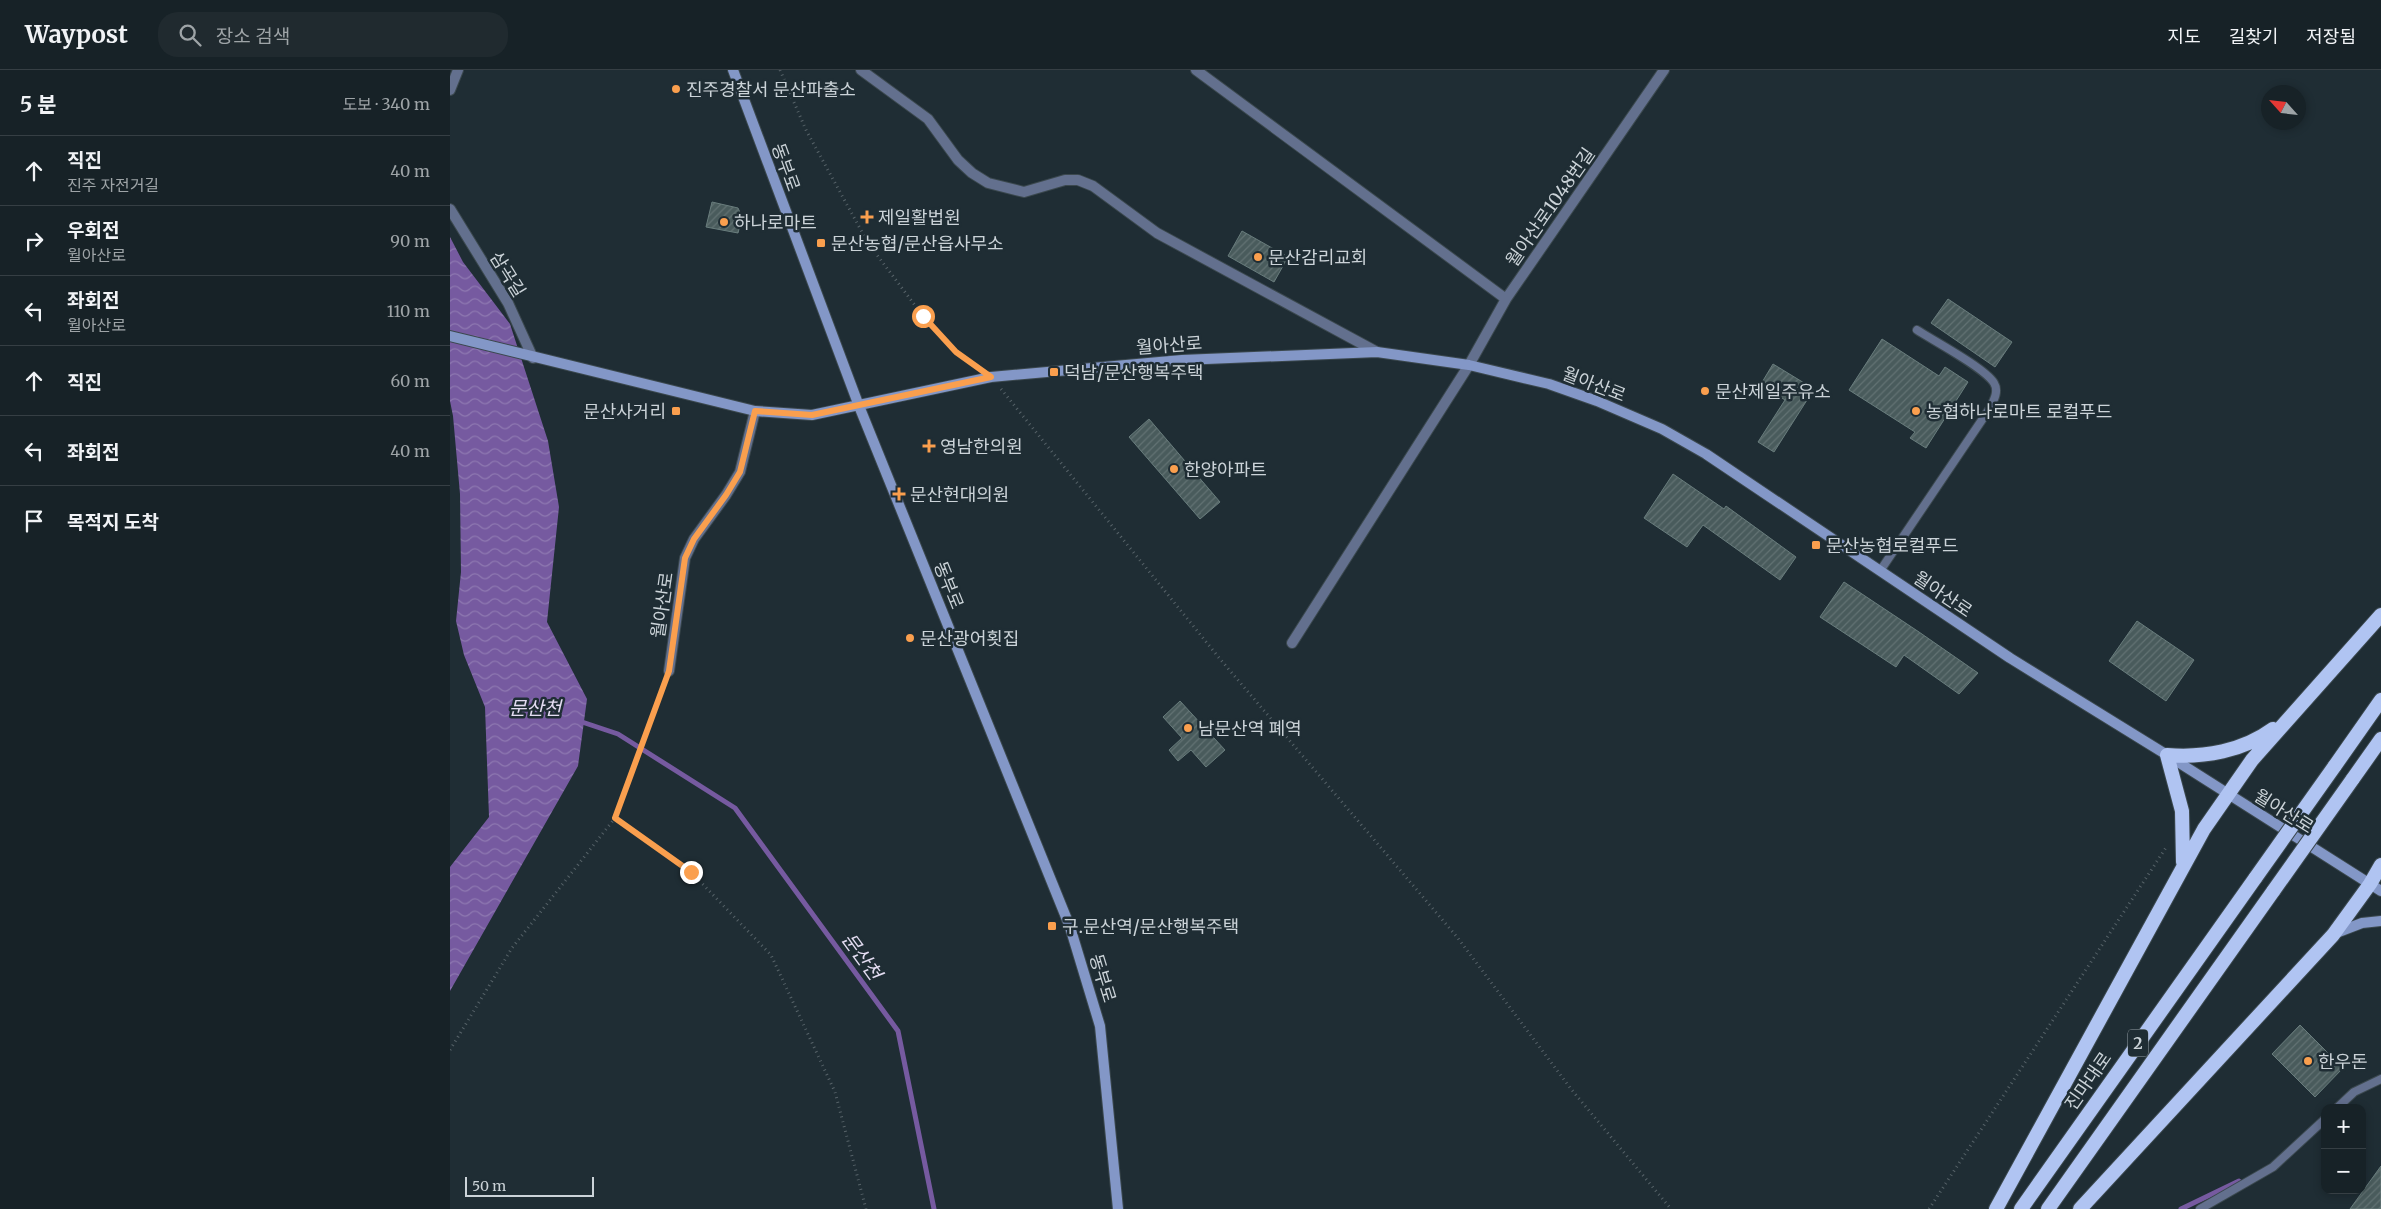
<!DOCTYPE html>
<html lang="ko">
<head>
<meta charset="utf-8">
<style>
  :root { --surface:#172227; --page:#202a2f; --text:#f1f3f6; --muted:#9ea4a7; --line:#363f44 }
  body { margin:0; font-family:Merriweather,"Noto Sans KR",serif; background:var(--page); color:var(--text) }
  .controls { position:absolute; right:15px; bottom:15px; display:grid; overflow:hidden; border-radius:10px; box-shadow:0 2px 8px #0003 }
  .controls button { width:45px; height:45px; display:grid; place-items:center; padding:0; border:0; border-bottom:1px solid var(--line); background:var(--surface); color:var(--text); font:25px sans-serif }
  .compass { position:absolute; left:1811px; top:15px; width:45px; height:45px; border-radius:50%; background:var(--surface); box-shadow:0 2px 8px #0003; rotate:297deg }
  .scale { position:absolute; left:15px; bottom:12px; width:129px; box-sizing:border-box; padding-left:5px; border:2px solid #cbd3d8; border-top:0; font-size:14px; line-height:18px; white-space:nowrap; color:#cbd3d8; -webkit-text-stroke:4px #1f2d34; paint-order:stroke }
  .stop { position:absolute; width:15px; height:15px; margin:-11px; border:4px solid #fa9f4e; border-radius:50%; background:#fff }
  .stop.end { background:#fa9f4e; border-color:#fff; box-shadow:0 1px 5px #0008 }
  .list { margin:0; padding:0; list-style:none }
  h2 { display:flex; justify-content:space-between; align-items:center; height:65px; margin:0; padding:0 20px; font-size:21px }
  h2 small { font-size:16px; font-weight:400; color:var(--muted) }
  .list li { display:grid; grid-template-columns:32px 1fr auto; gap:15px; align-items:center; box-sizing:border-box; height:70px; padding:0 20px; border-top:1px solid var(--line) }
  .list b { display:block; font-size:19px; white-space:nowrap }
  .list p { margin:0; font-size:16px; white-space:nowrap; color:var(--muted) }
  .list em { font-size:16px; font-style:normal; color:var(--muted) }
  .icon { flex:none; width:28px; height:28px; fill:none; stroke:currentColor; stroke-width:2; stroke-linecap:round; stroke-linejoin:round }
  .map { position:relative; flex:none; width:1931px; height:1139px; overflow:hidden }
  header { display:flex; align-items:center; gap:30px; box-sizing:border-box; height:70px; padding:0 25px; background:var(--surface); border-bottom:1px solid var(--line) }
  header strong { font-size:24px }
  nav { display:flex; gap:28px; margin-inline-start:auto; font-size:18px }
  .search { width:350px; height:45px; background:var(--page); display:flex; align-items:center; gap:12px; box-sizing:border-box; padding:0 18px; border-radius:20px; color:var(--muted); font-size:19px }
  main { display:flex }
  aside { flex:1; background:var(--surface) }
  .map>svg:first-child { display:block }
  .water { fill:url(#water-waves) }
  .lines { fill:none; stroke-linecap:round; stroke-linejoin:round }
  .stream { stroke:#765aa0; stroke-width:5 }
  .building { fill:url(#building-hatch); stroke:#697d7d }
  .service-casing { stroke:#3b484e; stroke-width:10 }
  .minor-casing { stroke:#3b484e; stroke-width:12 }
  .secondary-casing { stroke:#3b484e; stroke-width:12 }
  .trunk-casing { stroke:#3b484e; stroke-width:16 }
  .path { stroke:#576369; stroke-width:3; stroke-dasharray:1 4; stroke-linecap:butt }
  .service { stroke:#63708e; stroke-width:8 }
  .minor { stroke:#63708e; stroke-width:10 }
  .secondary { stroke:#8397c7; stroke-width:10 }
  .trunk { stroke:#b0c4f2; stroke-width:14 }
  .trunk-bridge-casing { stroke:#3b484e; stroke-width:16; stroke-linecap:butt }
  .trunk-bridge { stroke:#b0c4f2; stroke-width:14 }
  .route { stroke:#fa9f4e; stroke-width:6 }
  .poi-dot { fill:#fa9f4e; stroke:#1f2d34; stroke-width:2 }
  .labels { text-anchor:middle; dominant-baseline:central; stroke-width:5; stroke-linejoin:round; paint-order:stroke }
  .shield { fill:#1f2d34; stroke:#97a1a7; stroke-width:1 }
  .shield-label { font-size:16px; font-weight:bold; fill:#cbd3d8 }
  .poi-label { font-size:18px; fill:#cbd3d8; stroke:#1f2d34; text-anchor:start }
  .street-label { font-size:18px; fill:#cbd3d8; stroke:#1f2d34 }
  .water-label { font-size:19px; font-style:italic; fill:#e4ddf2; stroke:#1f2d34 }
</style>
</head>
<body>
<header>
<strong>Waypost</strong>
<div class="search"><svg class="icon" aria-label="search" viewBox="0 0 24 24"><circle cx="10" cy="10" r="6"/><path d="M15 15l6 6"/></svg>장소 검색</div>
<nav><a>지도</a><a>길찾기</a><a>저장됨</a></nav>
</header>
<main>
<aside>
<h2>5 분<small>도보 · 340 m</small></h2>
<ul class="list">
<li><svg class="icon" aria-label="ahead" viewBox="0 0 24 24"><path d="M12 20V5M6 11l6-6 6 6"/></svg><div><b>직진</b><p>진주 자전거길</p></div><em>40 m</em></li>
<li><svg class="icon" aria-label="right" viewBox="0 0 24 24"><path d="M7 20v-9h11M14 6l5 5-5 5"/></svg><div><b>우회전</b><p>월아산로</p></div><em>90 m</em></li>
<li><svg class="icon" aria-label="left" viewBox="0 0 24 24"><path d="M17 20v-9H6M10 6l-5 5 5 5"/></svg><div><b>좌회전</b><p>월아산로</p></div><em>110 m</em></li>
<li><svg class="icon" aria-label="ahead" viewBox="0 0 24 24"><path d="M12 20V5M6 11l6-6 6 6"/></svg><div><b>직진</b></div><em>60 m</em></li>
<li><svg class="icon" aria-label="left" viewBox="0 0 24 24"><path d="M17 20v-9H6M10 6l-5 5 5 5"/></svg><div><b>좌회전</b></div><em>40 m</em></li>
<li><svg class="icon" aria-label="arrive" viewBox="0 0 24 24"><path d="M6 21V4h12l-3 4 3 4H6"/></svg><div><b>목적지 도착</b></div></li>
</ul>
</aside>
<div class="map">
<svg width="1931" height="1139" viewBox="0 0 1931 1139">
  <defs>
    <pattern id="water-waves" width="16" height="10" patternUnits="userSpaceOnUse" patternTransform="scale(1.25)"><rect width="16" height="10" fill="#765aa0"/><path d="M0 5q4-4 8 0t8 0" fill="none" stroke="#8e78b1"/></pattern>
    <pattern id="building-hatch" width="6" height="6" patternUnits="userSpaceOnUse" patternTransform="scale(1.25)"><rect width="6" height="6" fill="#495b5c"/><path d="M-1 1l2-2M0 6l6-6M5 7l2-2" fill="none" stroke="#627273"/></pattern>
  </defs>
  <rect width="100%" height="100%" fill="#1f2d34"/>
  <path class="water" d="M0,167l13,25 47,62 38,117 11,66 -12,115 40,77 -9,67 -128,225v-124l39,-50 -4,-110 -21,-52 -8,-34 5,-49 -1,-78 -7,-78 -3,-15z"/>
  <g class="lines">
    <path class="stream" d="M129,651l39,13 117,74 163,223 36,178
      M1731,1139l58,-28"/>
  </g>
  <path class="building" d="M262,132l26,6 4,9 -4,16 -32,-6z
    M792,161l46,26 -14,25 -46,-26z
    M1498,229l64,43 -17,25 -64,-44z
    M1432,269l57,37 6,-9 23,15 -42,66 -16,-10 5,-6 -66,-42z
    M1323,294l41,25 -40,63 -16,-10 27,-42 -24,-16z
    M699,349l71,83 -20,17 -71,-82z
    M1223,404l51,35 2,-3 70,51 -16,23 -77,-55 -16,22 -43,-29z
    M1394,512l75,50 59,41 -19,21 -55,-39 -8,12 -76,-50z
    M1687,551l57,39 -28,41 -57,-40z
    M730,631l45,49 -19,17 -15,-17 -13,11 -9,-11 13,-12 -19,-21z
    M1850,955l43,43 -28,29 -43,-43z
    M1931,1096v43h-31z"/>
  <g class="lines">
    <defs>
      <path id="service" d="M1430,501l110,-163c4,-8 9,-17 4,-25 -9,-15 -60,-42 -77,-53
        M1887,1038l17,-16 27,-13
        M1750,1139l73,-42 52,-48"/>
      <path id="minor" d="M411,0l67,49 30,41 14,13 16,10 36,9 41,-12h13l15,6 64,47 220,119
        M746,0l310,229
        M0,20l8,-20
        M0,139l58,94 25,55
        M842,573l177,-278 37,-66 158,-229
        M219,601l16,-113 9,-19 32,-44 14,-23 15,-61"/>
      <path id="secondary" d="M283,0l126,336 211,521 30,99 18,183
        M0,266l305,75 57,4 179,-38 191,-17 195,-8 92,13 80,19 48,17 65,28 44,25 304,204 157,97 214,136
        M1886,863l26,-10 19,-2"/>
      <path id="trunk" d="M1884,697l47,-67
        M1902,710l29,-41
        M1733,792l-1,-51 -15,-56c37,3 76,-4 106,-26
        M1546,1139l208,-380 48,-69 129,-145
        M1571,1139l235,-332
        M1598,1139l226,-319
        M1630,1139l253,-274 37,-51 11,-19"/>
    </defs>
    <use href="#service" class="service-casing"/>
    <use href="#minor" class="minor-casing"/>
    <use href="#secondary" class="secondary-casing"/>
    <use href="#trunk" class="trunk-casing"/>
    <path class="path" d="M330,0l26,60 62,113 55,73 33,36 20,14
      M551,319l219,270 237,278 114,152 100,120
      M165,748l76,54 80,83 64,137 31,117
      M0,980l62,-102 103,-130 51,-137
      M1479,1139l238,-363"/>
    <use href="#service" class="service"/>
    <use href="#minor" class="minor"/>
    <use href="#secondary" class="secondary"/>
    <use href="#trunk" class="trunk"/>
    <defs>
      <path id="trunk-bridge" d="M1806,807l78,-110
        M1824,820l78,-110"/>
    </defs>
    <use href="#trunk-bridge" class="trunk-bridge-casing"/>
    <use href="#trunk-bridge" class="trunk-bridge"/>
  </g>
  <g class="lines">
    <path class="route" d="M241,802l-76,-54 54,-147 16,-113 9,-19 32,-44 14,-23 15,-61 57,4 179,-38 -35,-25 -33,-36"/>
  </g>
  <g class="poi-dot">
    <circle cx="226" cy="19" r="5"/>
    <path d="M414.5 139.5h5v5h5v5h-5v5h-5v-5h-5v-5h5z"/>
    <circle cx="274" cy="152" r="5"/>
    <rect x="366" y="168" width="10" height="10" rx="2.5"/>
    <circle cx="808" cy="187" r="5"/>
    <rect x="599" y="297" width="10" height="10" rx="2.5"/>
    <circle cx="1255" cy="321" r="5"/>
    <rect x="221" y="336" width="10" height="10" rx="2.5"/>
    <circle cx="1466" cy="341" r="5"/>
    <path d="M476.5 368.5h5v5h5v5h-5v5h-5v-5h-5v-5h5z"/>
    <circle cx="724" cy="399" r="5"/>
    <path d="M446.5 416.5h5v5h5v5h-5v5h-5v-5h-5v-5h5z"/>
    <rect x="1361" y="470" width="10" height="10" rx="2.5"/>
    <circle cx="460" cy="568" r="5"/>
    <circle cx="738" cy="658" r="5"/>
    <rect x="597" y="851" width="10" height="10" rx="2.5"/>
    <circle cx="1858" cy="991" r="5"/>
  </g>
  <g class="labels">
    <rect class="shield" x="1678" y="959.5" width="20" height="27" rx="4"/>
    <g class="shield-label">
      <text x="1688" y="973">2</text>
    </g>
    <g class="poi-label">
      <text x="236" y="19">진주경찰서 문산파출소</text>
      <text x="428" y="147">제일활법원</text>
      <text x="284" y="152">하나로마트</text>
      <text x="381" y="173">문산농협/문산읍사무소</text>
      <text x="818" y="187">문산감리교회</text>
      <text x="614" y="302">덕남/문산행복주택</text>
      <text x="1265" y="321">문산제일주유소</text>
      <text x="216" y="341" text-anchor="end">문산사거리</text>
      <text x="1476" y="341">농협하나로마트 로컬푸드</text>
      <text x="490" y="376">영남한의원</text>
      <text x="734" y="399">한양아파트</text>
      <text x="460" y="424">문산현대의원</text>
      <text x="1376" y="475">문산농협로컬푸드</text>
      <text x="470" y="568">문산광어횟집</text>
      <text x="748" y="658">남문산역 폐역</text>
      <text x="612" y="856">구.문산역/문산행복주택</text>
      <text x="1868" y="991">한우돈</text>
    </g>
    <g class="street-label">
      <text transform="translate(336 97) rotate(70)">동부로</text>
      <text transform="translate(1100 137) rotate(-55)">월아산로1048번길</text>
      <text transform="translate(58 204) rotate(58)">삼곡길</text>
      <text transform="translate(719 275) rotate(-4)">월아산로</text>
      <text transform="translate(1144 314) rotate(21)">월아산로</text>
      <text transform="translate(499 515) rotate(68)">동부로</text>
      <text transform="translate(1493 524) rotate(34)">월아산로</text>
      <text transform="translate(212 535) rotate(-82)">월아산로</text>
      <text transform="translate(1834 741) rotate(32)">월아산로</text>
      <text transform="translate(653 908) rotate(73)">동부로</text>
      <text transform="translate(1638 1011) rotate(-55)">진마대로</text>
    </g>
    <g class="water-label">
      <text x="85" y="638">문산천</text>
      <text transform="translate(412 886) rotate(54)">문산천</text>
    </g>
  </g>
</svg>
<div class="controls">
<button>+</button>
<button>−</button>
</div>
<svg class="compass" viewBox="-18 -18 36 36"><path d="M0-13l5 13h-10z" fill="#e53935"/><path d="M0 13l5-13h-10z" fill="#9ea4a7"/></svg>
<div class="scale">50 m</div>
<div class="stop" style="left:473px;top:246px"></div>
<div class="stop end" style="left:241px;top:802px"></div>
</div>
</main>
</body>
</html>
